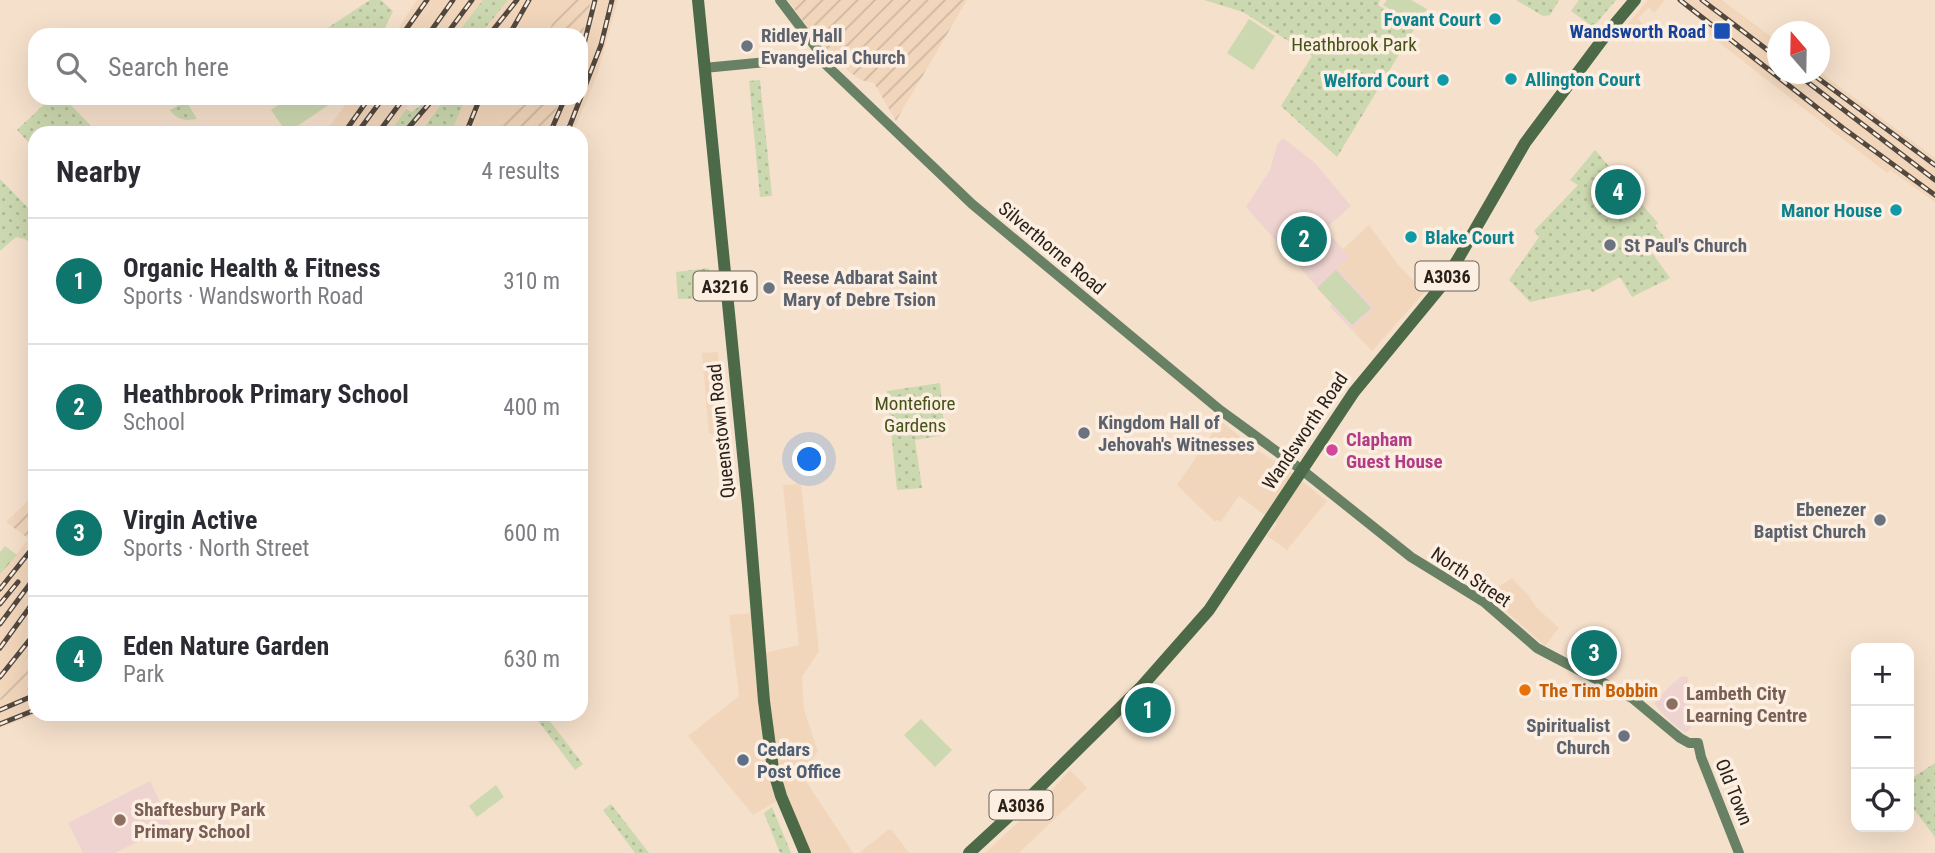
<!DOCTYPE html>
<html lang="en">
<head>
<meta charset="utf-8">
<style>
  :root { --surface:#fff; --page:#f2f2f3; --text:#2b2b33; --muted:#7c7c81; --line:#e1e1e2; --accent:#0f766e }
  body { margin:0; font-family:"Roboto Condensed",sans-serif; background:var(--page); color:var(--text) }
  .controls { position:absolute; right:21px; bottom:21px; display:grid; overflow:hidden; border-radius:14px; box-shadow:0 7px 28px #0002 }
  .controls button { width:63px; height:63px; display:grid; place-items:center; padding:0; border:0; border-bottom:2px solid var(--line); background:var(--surface); color:var(--text); font:35px sans-serif }
  .compass { position:absolute; left:1767px; top:21px; width:63px; height:63px; border-radius:50%; background:var(--surface); box-shadow:0 7px 28px #0002; rotate:340deg }
  .you { position:absolute; left:810px; top:460px; width:24px; height:24px; margin:-18px; border:5px solid #fff; border-radius:50%; background:#1a73e8; box-shadow:0 0 0 10px #1a73e833 }
  .badge { display:grid; place-items:center; width:46px; height:46px; border-radius:50%; background:var(--accent); color:#fff; font-size:23px; font-weight:700 }
  .pin { position:absolute; translate:-50% -50%; border:4px solid #fff; box-shadow:0 2px 7px #0006 }
  .list { margin:0; padding:0; list-style:none }
  h2 { display:flex; justify-content:space-between; align-items:center; height:91px; margin:0; padding:0 28px; font-size:30px }
  h2 small { font-size:23px; font-weight:400; color:var(--muted) }
  .list li { display:grid; grid-template-columns:46px 1fr auto; gap:21px; align-items:center; box-sizing:border-box; height:126px; padding:0 28px; border-top:2px solid var(--line) }
  .list b { display:block; font-size:26px; white-space:nowrap }
  .list p { margin:0; font-size:23px; white-space:nowrap; color:var(--muted) }
  .list em { font-size:23px; font-style:normal; color:var(--muted) }
  .icon { flex:none; width:38px; height:38px; fill:none; stroke:currentColor; stroke-width:2; stroke-linecap:round; stroke-linejoin:round }
  .map { position:relative; flex:none; width:1935px; height:853px; overflow:hidden }
  .search { position:absolute; background:var(--surface); box-shadow:0 7px 28px #0002; left:28px; top:28px; width:560px; height:77px; display:flex; align-items:center; gap:18px; box-sizing:border-box; padding:0 24px; border-radius:21px; color:var(--muted); font-size:26px }
  .panel { position:absolute; background:var(--surface); box-shadow:0 7px 28px #0002; left:28px; top:126px; width:560px; height:595px; border-radius:21px }
  .map>svg:first-child { display:block }
  .built { fill:#f1d6bb }
  .industrial { fill:url(#industrial-furrows) }
  .education { fill:#eed3d0 }
  .green { fill:url(#green-dots) }
  .forest { fill:url(#forest-firs) }
  .pitch { fill:#ccd8af }
  .lines { fill:none; stroke-linecap:round; stroke-linejoin:round }
  .secondary { stroke:#688165; stroke-width:10 }
  .primary { stroke:#4c6a47; stroke-width:12 }
  .rail-casing { stroke:#53483e; stroke-width:5 }
  .rail { stroke:#fcefe2; stroke-width:2.5; stroke-dasharray:8; stroke-linecap:butt }
  .culture-dot { fill:#0f9aa8; stroke:#fcefe2; stroke-width:2.5 }
  .transit-dot { fill:#1a4fb4; stroke:#fcefe2; stroke-width:2.5 }
  .worship-dot { fill:#6b7280; stroke:#fcefe2; stroke-width:2.5 }
  .hotel-dot { fill:#d1479c; stroke:#fcefe2; stroke-width:2.5 }
  .food-dot { fill:#e8710a; stroke:#fcefe2; stroke-width:2.5 }
  .education-dot { fill:#8d6e63; stroke:#fcefe2; stroke-width:2.5 }
  .service-dot { fill:#5c6f8a; stroke:#fcefe2; stroke-width:2.5 }
  .labels { text-anchor:middle; dominant-baseline:central; stroke-width:7; stroke-linejoin:round; paint-order:stroke }
  .shield { fill:#fcefe2; stroke:#696056; stroke-width:2 }
  .shield-label { font-size:18px; font-weight:bold; fill:#2a221a }
  .culture-label { font-size:19px; font-weight:bold; fill:#0d838f; stroke:#fcefe2; text-anchor:end }
  .transit-label { font-size:19px; font-weight:bold; fill:#164399; stroke:#fcefe2; text-anchor:end }
  .worship-label { font-size:19px; font-weight:bold; fill:#5b616d; stroke:#fcefe2; text-anchor:start }
  .park-label { font-size:19px; fill:#465318; stroke:#fcefe2 }
  .street-label { font-size:19px; fill:#2a221a; stroke:#fcefe2 }
  .hotel-label { font-size:19px; font-weight:bold; fill:#b23c85; stroke:#fcefe2; text-anchor:start }
  .food-label { font-size:19px; font-weight:bold; fill:#c56008; stroke:#fcefe2; text-anchor:start }
  .education-label { font-size:19px; font-weight:bold; fill:#785e54; stroke:#fcefe2; text-anchor:start }
  .service-label { font-size:19px; font-weight:bold; fill:#4e5e75; stroke:#fcefe2; text-anchor:start }
</style>
</head>
<body>
<div class="map">
<svg width="1935" height="853" viewBox="0 0 1935 853">
  <defs>
    <pattern id="industrial-furrows" width="10" height="10" patternUnits="userSpaceOnUse" patternTransform="scale(1.75)"><rect width="10" height="10" fill="#f1d6bb"/><path d="M-1 1l2-2M0 10L10 0M9 11l2-2" fill="none" stroke="#cfb7a0"/></pattern>
    <pattern id="green-dots" width="8" height="8" patternUnits="userSpaceOnUse" patternTransform="scale(1.75)"><rect width="8" height="8" fill="#ccd8af"/><path d="M2 2h.1M6 6h.1" fill="none" stroke="#afb996" stroke-width="1.8" stroke-linecap="round"/></pattern>
    <pattern id="forest-firs" width="22" height="20" patternUnits="userSpaceOnUse" patternTransform="scale(1.75)"><rect width="22" height="20" fill="#ccd8af"/><path d="M5 1l3.5 6h-7zM16 11l3.5 6h-7z" fill="#afb996"/></pattern>
  </defs>
  <rect width="100%" height="100%" fill="#f5e0cb"/>
  <path class="built" d="M417,0h66l-27,35h-62z
    M508,0h55l-16,35h-50l-1,-2 -2,2h-13z
    M591,0h27l-21,75 -24,58h-28l16,-35h20v-58z
    M1648,0h17l-11,13 -5,-6 -11,11 8,10 -11,10 -9,-12z
    M1676,0h46l55,41 1,33 42,-2 115,86v44l-45,-32 -3,3 -17,-13 -162,-126 1,-7z
    M350,98h63l-24,35h-64z
    M429,98h17l-29,35h-16z
    M466,98h47l-20,35h-42z
    M1369,225l31,42 25,25 -53,59 -20,-21 23,-22 -38,-40 13,-11 -8,-7z
    M718,352l7,81 -16,1 -7,-81z
    M1221,421l33,27 34,22 39,31 -40,49 -20,-14 10,-12 -38,-28 -18,26 -4,-2 -2,2 -38,-37z
    M801,484l18,167 -17,26 2,33 14,41 -16,24 51,78h-42l-34,-52 -24,14 -65,-79 51,-40 -10,-81 24,-2 7,41 39,-9 -16,-160z
    M35,531v115l-35,45v-117z
    M1512,578l17,18 7,11 23,21 -14,18 -58,-52z
    M35,686l1,28 -36,14v-28z
    M1070,770l17,18 -68,65h-34l46,-43h3z
    M888,830h4l17,23h-50z"/>
  <path class="industrial" d="M563,0h28l-10,40v-5h-34z
    M788,0h179l-71,121 -22,-38 -13,-3 -10,-7 -30,-27z
    M513,98h48l-16,35h-52z
    M35,494v37l-6,8 -23,-17z
    M35,646v40l-35,14v-9z"/>
  <path class="education" d="M1283,138l31,24 37,44 -26,23 25,28 -12,11 37,40 -23,22 -22,-23 2,-3 -86,-97 24,-37 7,-25z
    M1687,676l2,9 2,43 -6,5 -16,-13 -14,-15v-3l16,-17 10,-8z
    M150,781l21,44 -56,28h-32l-15,-30z"/>
  <path class="green" d="M370,0h11l12,11 -10,21 -5,3h-61z
    M483,0h25l-28,35h-24z
    M1204,0h176l-2,5 37,23 -78,129 -56,-51 31,-50 -69,-44z
    M1516,0h43l-9,15 -7,1z
    M1579,0h37l-23,27 -22,-16z
    M760,80l12,116 -12,1 -11,-116z
    M51,98h13l34,35h-63v16l-18,-19z
    M446,98h20l-15,35h-32z
    M186,101l11,18c-12,2 -20,1 -27,-9z
    M422,104l2,3 -23,26h-12l17,-24 6,3z
    M1595,150l63,73 -3,3 10,12 -15,12 20,28 -38,19 -12,-20 -27,15 -4,-3 -59,13 -21,-22 30,-43 -5,-6 44,-46 -8,-5z
    M0,179l35,36v32l-10,-8 -9,-2 -16,14z
    M709,268l3,30 -34,1 -2,-27z
    M940,383l5,52 -30,5 7,48 -25,2 -10,-99z
    M540,714h4l39,50 -8,6 -39,-52z
    M1935,763v74l-26,-34v-23z
    M611,804l38,49h-14l-32,-43z
    M772,807l19,46h-11l-16,-40z"/>
  <path class="forest" d="M5,546l12,9 -17,19v-22z"/>
  <path class="pitch" d="M1387,0h24l16,9 -11,16 -33,-20z
    M1249,19l26,17 -22,34 -26,-17z
    M288,98h46l2,2 -49,33 -16,-23z
    M1336,270l35,38 -19,17 -35,-37z
    M921,719l31,31 -17,17 -31,-32z
    M496,785l8,12 -27,20 -8,-11z"/>
  <g class="lines">
    <path class="secondary" d="M780,0l38,50 3,10 151,144 248,206 82,60 109,87 73,45 53,46 95,50 48,40 9,5h9l3,14 38,96
      M704,68l94,-9 23,1"/>
    <path class="primary" d="M698,0l50,505 16,196 9,68 8,27 24,57
      M969,853l64,-59 109,-108 67,-76 145,-218 85,-103 19,-30 67,-116 83,-111 27,-32"/>
    <defs>
      <path id="rail" d="M1680,0l163,128 92,67
        M1702,0l76,58
        M402,35l25,-35
        M428,35l25,-35
        M446,35l26,-35
        M489,35l28,-35
        M509,35l20,-35
        M581,56l14,-56
        M1797,74l138,106
        M1815,76l120,89
        M344,133l25,-35
        M357,133l26,-35
        M378,133l26,-35
        M404,133l30,-35
        M466,133l14,-35
        M550,133l15,-35
        M567,133l34,-88 11,-45
        M0,589l35,-44
        M0,604l18,-22
        M0,624l35,-47
        M0,648l35,-48
        M0,677l35,-44
        M0,710l35,-15
        M0,724l35,-14"/>
    </defs>
    <use href="#rail" class="rail-casing"/>
    <use href="#rail" class="rail"/>
  </g>
  <g class="culture-dot">
    <circle cx="1495" cy="19" r="7"/>
    <circle cx="1511" cy="79" r="7"/>
    <circle cx="1443" cy="80" r="7"/>
    <circle cx="1896" cy="210" r="7"/>
    <circle cx="1411" cy="237" r="7"/>
  </g>
  <rect class="transit-dot" x="1713" y="22" width="18" height="18" rx="3.5"/>
  <g class="worship-dot">
    <circle cx="747" cy="46" r="7"/>
    <circle cx="1610" cy="245" r="7"/>
    <circle cx="769" cy="288" r="7"/>
    <circle cx="1084" cy="433" r="7"/>
    <circle cx="1880" cy="520" r="7"/>
    <circle cx="1624" cy="736" r="7"/>
  </g>
  <circle class="hotel-dot" cx="1332" cy="450" r="7"/>
  <circle class="food-dot" cx="1525" cy="690" r="7"/>
  <g class="education-dot">
    <circle cx="1672" cy="704" r="7"/>
    <circle cx="120" cy="820" r="7"/>
  </g>
  <circle class="service-dot" cx="743" cy="760" r="7"/>
  <g class="labels">
    <g class="shield">
      <rect x="1415.5" y="261.5" width="63" height="29" rx="5"/>
      <rect x="693.5" y="271.5" width="63" height="29" rx="5"/>
      <rect x="989.5" y="790.5" width="63" height="29" rx="5"/>
    </g>
    <g class="shield-label">
      <text x="1447" y="276">A3036</text>
      <text x="725" y="286">A3216</text>
      <text x="1021" y="805">A3036</text>
    </g>
    <g class="culture-label">
      <text x="1481" y="19">Fovant Court</text>
      <text x="1525" y="79" text-anchor="start">Allington Court</text>
      <text x="1429" y="80">Welford Court</text>
      <text x="1882" y="210">Manor House</text>
      <text x="1425" y="237" text-anchor="start">Blake Court</text>
    </g>
    <g class="transit-label">
      <text x="1706" y="31">Wandsworth Road</text>
    </g>
    <g class="worship-label">
      <text x="761" y="35">Ridley Hall<tspan x="761" dy="22">Evangelical Church</tspan></text>
      <text x="1624" y="245">St Paul's Church</text>
      <text x="783" y="277">Reese Adbarat Saint<tspan x="783" dy="22">Mary of Debre Tsion</tspan></text>
      <text x="1098" y="422">Kingdom Hall of<tspan x="1098" dy="22">Jehovah's Witnesses</tspan></text>
      <text x="1866" y="509" text-anchor="end">Ebenezer<tspan x="1866" dy="22">Baptist Church</tspan></text>
      <text x="1610" y="725" text-anchor="end">Spiritualist<tspan x="1610" dy="22">Church</tspan></text>
    </g>
    <g class="park-label">
      <text x="1354" y="44">Heathbrook Park</text>
      <text x="915" y="403">Montefiore<tspan x="915" dy="22">Gardens</tspan></text>
    </g>
    <g class="street-label">
      <text transform="translate(1052 248) rotate(40)">Silverthorne Road</text>
      <text transform="translate(721 431) rotate(-96)">Queenstown Road</text>
      <text transform="translate(1305 431) rotate(-56)">Wandsworth Road</text>
      <text transform="translate(1471 577) rotate(34)">North Street</text>
      <text transform="translate(1734 792) rotate(68)">Old Town</text>
    </g>
    <g class="hotel-label">
      <text x="1346" y="439">Clapham<tspan x="1346" dy="22">Guest House</tspan></text>
    </g>
    <g class="food-label">
      <text x="1539" y="690">The Tim Bobbin</text>
    </g>
    <g class="education-label">
      <text x="1686" y="693">Lambeth City<tspan x="1686" dy="22">Learning Centre</tspan></text>
      <text x="134" y="809">Shaftesbury Park<tspan x="134" dy="22">Primary School</tspan></text>
    </g>
    <g class="service-label">
      <text x="757" y="749">Cedars<tspan x="757" dy="22">Post Office</tspan></text>
    </g>
  </g>
</svg>
<div class="controls">
<button>+</button>
<button>−</button>
<button><svg class="icon" aria-label="locate" viewBox="0 0 24 24"><circle cx="12" cy="12" r="6"/><path d="M12 2v4M12 18v4M2 12h4M18 12h4"/></svg></button>
</div>
<svg class="compass" viewBox="-18 -18 36 36"><path d="M0-13l5 13h-10z" fill="#e53935"/><path d="M0 13l5-13h-10z" fill="#7c7c81"/></svg>
<div class="you"></div>
<div class="pin badge" style="left:1148px;top:710px">1</div>
<div class="pin badge" style="left:1304px;top:239px">2</div>
<div class="pin badge" style="left:1594px;top:653px">3</div>
<div class="pin badge" style="left:1618px;top:192px">4</div>
<div class="search"><svg class="icon" aria-label="search" viewBox="0 0 24 24"><circle cx="10" cy="10" r="6"/><path d="M15 15l6 6"/></svg>Search here</div>
<section class="panel">
<h2>Nearby<small>4 results</small></h2>
<ul class="list">
<li><span class="badge">1</span><div><b>Organic Health &amp; Fitness</b><p>Sports · Wandsworth Road</p></div><em>310 m</em></li>
<li><span class="badge">2</span><div><b>Heathbrook Primary School</b><p>School</p></div><em>400 m</em></li>
<li><span class="badge">3</span><div><b>Virgin Active</b><p>Sports · North Street</p></div><em>600 m</em></li>
<li><span class="badge">4</span><div><b>Eden Nature Garden</b><p>Park</p></div><em>630 m</em></li>
</ul>
</section>
</div>
</body>
</html>
